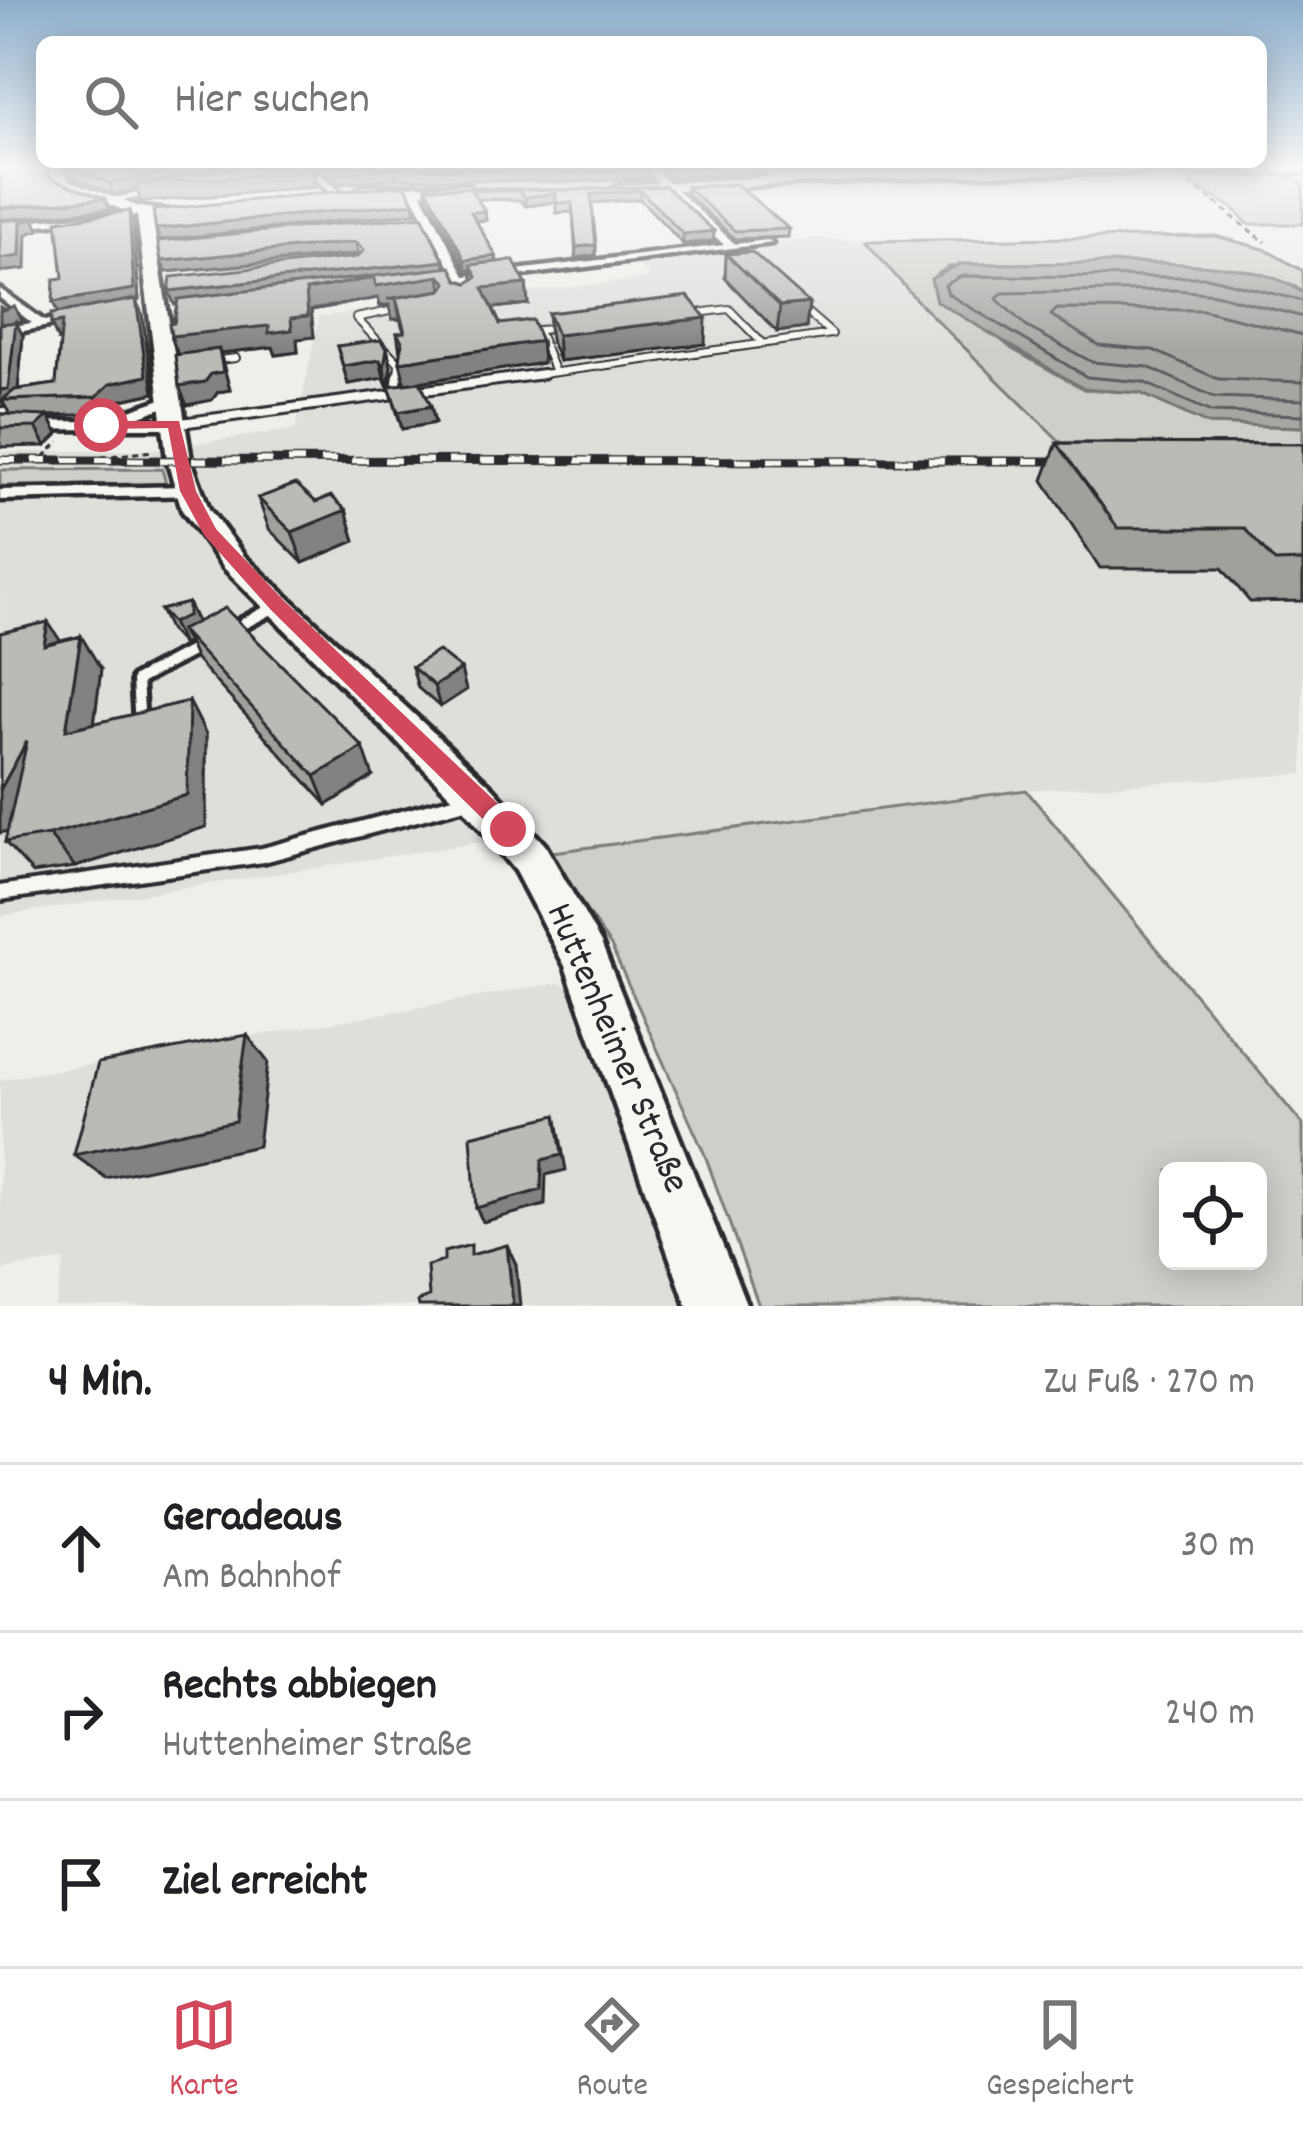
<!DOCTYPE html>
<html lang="de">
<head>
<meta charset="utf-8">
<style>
  :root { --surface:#fff; --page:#f2f2f2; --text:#202124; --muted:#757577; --line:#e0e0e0; --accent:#d1495b }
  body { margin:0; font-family:Dekko,sans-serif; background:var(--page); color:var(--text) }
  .controls { position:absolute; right:36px; bottom:36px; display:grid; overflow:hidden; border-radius:18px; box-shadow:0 6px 30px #0003 }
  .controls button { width:108px; height:108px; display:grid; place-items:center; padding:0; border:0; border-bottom:3px solid var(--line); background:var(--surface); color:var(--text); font:60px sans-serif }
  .stop { position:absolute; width:36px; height:36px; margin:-27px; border:9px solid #d1495b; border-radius:50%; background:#fff }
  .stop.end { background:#d1495b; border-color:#fff; box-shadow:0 3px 12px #0008 }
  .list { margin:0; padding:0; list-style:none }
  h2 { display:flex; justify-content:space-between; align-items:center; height:156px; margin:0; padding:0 48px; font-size:51px }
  h2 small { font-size:39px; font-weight:400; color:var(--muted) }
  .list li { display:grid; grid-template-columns:78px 1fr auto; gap:36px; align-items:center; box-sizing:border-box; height:168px; padding:0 48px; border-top:3px solid var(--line) }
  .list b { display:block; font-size:45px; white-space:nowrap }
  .list p { margin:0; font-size:39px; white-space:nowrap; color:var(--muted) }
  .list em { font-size:39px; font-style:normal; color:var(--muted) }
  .icon { flex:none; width:66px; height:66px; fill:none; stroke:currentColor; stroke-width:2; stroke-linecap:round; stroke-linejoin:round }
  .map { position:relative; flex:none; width:1303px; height:1306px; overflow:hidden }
  .search { position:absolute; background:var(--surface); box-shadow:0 6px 30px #0003; left:36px; right:36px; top:36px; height:132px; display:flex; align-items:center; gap:30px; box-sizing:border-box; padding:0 42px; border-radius:18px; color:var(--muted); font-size:45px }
  .sheet { height:660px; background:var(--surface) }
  nav { display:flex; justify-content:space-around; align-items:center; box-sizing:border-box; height:168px; border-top:3px solid var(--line); background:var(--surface); font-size:33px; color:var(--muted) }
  nav a { display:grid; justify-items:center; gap:6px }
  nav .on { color:var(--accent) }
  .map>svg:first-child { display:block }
  .built { fill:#dededb }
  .green { fill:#cececa; stroke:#7c7c7a; stroke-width:3; fill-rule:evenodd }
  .water { fill:#a6a6a3; stroke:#757573; stroke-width:3 }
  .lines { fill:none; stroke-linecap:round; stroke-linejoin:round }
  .shore { stroke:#5c5c5b; stroke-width:3 }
  .lane-far3-casing { stroke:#2b2b2b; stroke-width:10 }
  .lane-far2-casing { stroke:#2b2b2b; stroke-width:14 }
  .lane-far1-casing { stroke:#2b2b2b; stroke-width:20 }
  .lane-casing { stroke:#2b2b2b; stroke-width:22 }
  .street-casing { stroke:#2b2b2b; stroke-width:9 }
  .secondary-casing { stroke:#2b2b2b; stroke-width:9 }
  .path { stroke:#2b2b2b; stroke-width:3; stroke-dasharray:6 4.5; stroke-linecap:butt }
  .lane-far3 { stroke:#f6f6f2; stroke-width:6 }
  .lane-far2 { stroke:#f6f6f2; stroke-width:8 }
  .lane-far1 { stroke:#f6f6f2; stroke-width:10 }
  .lane { stroke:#f6f6f2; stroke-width:14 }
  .street { fill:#f6f6f2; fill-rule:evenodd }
  .secondary { fill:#f6f6f2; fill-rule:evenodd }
  .rail-casing { stroke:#2b2b2b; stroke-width:9 }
  .rail { stroke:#f6f6f2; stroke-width:6; stroke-dasharray:16; stroke-linecap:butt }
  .wall { fill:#a0a09d; stroke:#2b2b2b; stroke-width:3 }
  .shaded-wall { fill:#828280; stroke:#2b2b2b; stroke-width:3 }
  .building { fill:#babab7; stroke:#2b2b2b; stroke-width:3 }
  .route { fill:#d1495b }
  .labels { text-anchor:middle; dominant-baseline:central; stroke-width:12; stroke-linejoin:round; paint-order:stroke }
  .street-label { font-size:39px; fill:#2b2b2b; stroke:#f6f6f2 }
</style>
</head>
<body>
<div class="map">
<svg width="1303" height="1306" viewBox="0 0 1303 1306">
  <rect width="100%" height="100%" fill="#eeeeea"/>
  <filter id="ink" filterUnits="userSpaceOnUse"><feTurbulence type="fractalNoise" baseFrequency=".00833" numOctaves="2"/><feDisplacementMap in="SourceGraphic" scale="24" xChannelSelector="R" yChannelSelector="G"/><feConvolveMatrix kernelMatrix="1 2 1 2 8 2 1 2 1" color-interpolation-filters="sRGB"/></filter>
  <g filter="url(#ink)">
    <path class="built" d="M815,238l50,3 55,63 153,150 230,2v318l-277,16 -481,63 -56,-12 -489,75v-430l166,-2 -94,-14h-72v-18l150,-2 146,-21 23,-113 332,-38 -19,-18z
      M559,983l22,6 101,317h-627l10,-46 -65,10v-190z"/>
    <path class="green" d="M1176,174l108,1 19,8v41h-55l-15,-16z
      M1215,236l49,13 39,22v22l-10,-8 -41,-11 -89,-11 -176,1 -39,3 -17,12 30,36 24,11 27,23 72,40 56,4 68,31 95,3v29l-230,-2 -153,-150 -55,-63z
      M162,469l4,15 -166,2v-16z
      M1026,790l277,335v181h-544l-54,-151 -94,-209 -66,-93zM1168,1171h90v90h-90z"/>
    <path class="water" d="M1163,263c43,2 105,3 140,30v134l-95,-3 -68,-31 -56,-4 -148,-88 -5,-22 29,-15z"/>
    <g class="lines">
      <path class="shore" d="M1303,301l-96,-24 -245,-1 -17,9 3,9 139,83 56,5 68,30 92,3
        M1303,317l-88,-23 -38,-4 -175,3 -5,6 30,28 65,35 56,5 66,30 89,3
        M1303,335l-100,-25 -146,-1 -6,6 47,30 55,5 65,29 85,3"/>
      <defs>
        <path id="lane-far3" d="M689,314l40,-5 33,34
          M210,361l26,-3
          M554,370l-16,-40 25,-2
          M398,377l1,-14 -43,-45 43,-9
          M521,377l311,-43 -31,-27"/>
        <path id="lane-far2" d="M396,391l2,-17
          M174,424l369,-50"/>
        <path id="lane-far1" d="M233,629l42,-22
          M140,725l-3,-45 64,-34"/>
        <path id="lane" d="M140,722v5
          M0,893l263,-38 206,-55"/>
        <path id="street" d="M302,167h9l28,24v4h-6z
          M643,167h9l83,77 32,-4 5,3 -303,39 5,9 -6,3 -10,-11 -26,3 -6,-3 29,-6 -45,-87 7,-6 48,92 259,-31z
          M760,167h9l16,14 -7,2z
          M163,188l3,5 -58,10 -5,-3z
          M147,210l-3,5 -144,14v-6z
          M0,289l44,32 32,-6 6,4 -82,17v-8l32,-5 -32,-25z
          M170,396l7,4 -2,3 -45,17 49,1 2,3 -7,4h-54l-6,-2 -13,3 -101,1v-8l99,-1z
          M188,486l8,5 -2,4 -194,5v-10z"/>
        <path id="secondary" d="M49,167h12l8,13 70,27 31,4 -18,4 39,245 18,49 35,47 248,231 53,58 56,98 146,363h-60l-122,-340 -50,-95 -51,-62 -240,-241 -42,-58 -15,-50 -30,-245 -78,-29 -10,-8z
          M964,167h339v5l-319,2 -363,19 -7,-4 7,-4z
          M468,185l5,7 -109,2 -7,-4 7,-4z"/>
      </defs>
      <use href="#lane-far3" class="lane-far3-casing"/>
      <use href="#lane-far2" class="lane-far2-casing"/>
      <use href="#lane-far1" class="lane-far1-casing"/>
      <use href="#lane" class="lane-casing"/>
      <use href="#street" class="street-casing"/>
      <use href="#secondary" class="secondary-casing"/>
      <path class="path" d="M1189,185c29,16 49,39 77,57
        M44,457l15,-15
        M102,457l51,-6"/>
      <use href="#lane-far3" class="lane-far3"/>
      <use href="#lane-far2" class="lane-far2"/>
      <use href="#lane-far1" class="lane-far1"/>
      <use href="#lane" class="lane"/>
      <use href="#street" class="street"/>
      <use href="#secondary" class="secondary"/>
      <defs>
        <path id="rail" d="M0,460l1081,1"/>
      </defs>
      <use href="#rail" class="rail-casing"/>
      <use href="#rail" class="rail"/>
    </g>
    <path class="wall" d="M66,167h242l5,4 3,16 -175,15 -4,-13 -24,5 -36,-16z
      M318,167h330v11l-79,4 -173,-4 -59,6z
      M659,167h97l-1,6 -85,4z
      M665,186l49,45 -1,10 -30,3 -43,-45 -49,4 5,52 -20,3 -3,-46 -17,1v-11l-30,4 -6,-6 -43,-1 9,21 -10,1 20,35 1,6 29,22 2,20 -35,4 7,16 41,17 2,22 -123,19 11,24 4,17 -33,6 -13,-43 16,-2 -8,-51 7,-1 -4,-13h-8l-3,-14 -9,1 -2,-8 -67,12 3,27 -17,2 1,13 -22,3 -3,-8 -53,6 10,37 -12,2 -6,8 -25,5 -9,-51 -7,-18 6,-33 -3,1 183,-47 2,-2 -193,17 256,-56 22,45 1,7 13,12 10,3 5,-3 -1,-10h-5l-40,-74 -1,-9 143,3z
      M687,187l102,42 -1,8 -53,2 -48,-45z
      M133,221l6,79 -3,1 6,13 12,79 -36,8 -14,13 -56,2 10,18 -12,12 -46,1v-33h10l-5,-8 -5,1v-100l21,13 -8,3 10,13 -5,53 38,-5 5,-45 -3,1 1,-27 -6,-11 10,-24z
      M726,254l83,49 -3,25 -29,4 -52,-54z
      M548,313l157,31 -146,17 -9,-22z
      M337,346l50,2 4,18 -3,21 -4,-9 -36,6z
      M1057,443l246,1v157l-53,1 -28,-34h-122l-57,-88z
      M258,498l58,4 30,8 9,31 -52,22 -34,-34z
      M188,603l9,19 176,154 -46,29 -131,-145 -8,-18 -5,3 -13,-14 -10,-21z
      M60,641l41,28 -7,55 112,10v93l-131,40 -42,6 -28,-31z
      M412,667l54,23 -26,17 -22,-19z"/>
    <path class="shaded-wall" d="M197,167h61l55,4 3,16 -175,15 -4,-13 -24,5 -4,-11z
      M394,168l2,10 -59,6 -2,-10z
      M640,190v9l-49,4v-9z
      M556,193v9l-30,4 -1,-9z
      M105,198l4,11 -109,11v-12z
      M414,203l2,10 -256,27 -4,-11z
      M129,211l4,10 6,79 -3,1 6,13 12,79 -36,8 -14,13 -51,-112z
      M485,211l1,9 -14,1 -1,-9z
      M34,218l5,12 -12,4 -1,35 -26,3v-13l21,-37z
      M714,231l-1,10 -30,3v-10z
      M356,242l2,12 -192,18 -5,-11z
      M596,245v10l-20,3v-11z
      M496,256l1,11 -30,3 -2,-10z
      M444,261l2,11 -6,4 3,20 -46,7 3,16h-8l-3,-14 -9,1 -2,-8 -67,12 3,27 -17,2 1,13 -22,3 -3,-8 -53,6 10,37 -12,2 -6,8 -25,5 -8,-19v-28l-8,-22 135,-46 22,-4 -154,18 -5,-13z
      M526,284l2,20 -42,5 -3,-21z
      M809,303l-3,25 -29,4 3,-26z
      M14,306l7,14 -21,7v-16z
      M706,318l-1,26 -146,17 -2,-26z
      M16,322l7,14 -6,64h-15l3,6 -5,1v-17z
      M62,322l8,16 -12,2 -7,-16z
      M541,341l2,22 -138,21 -5,-22z
      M387,348l4,18 -3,21 -4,-19z
      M380,360l4,18 -36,6 -5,-18z
      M431,406l4,17 -33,6 -4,-17z
      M48,416l10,18 -12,12 -10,-19z
      M346,510l9,31 -52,22 -11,-31z
      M188,603l10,22 -17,5 7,12 -5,3 -11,-22z
      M48,622l21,32 -25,-9z
      M81,636l20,33 -12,94 -23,-33z
      M461,669l5,21 -26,17 -6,-21z
      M189,701l17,33v93l-131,40 -26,-32z
      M27,741l-3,86 -24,6v-43z
      M363,747l10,29 -46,29 -12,-29z
      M247,1035l21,27 -10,84 -152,32 -32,-23z
      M556,1115l10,55 -20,5 -1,30 -62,17 -7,-14 66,-48z
      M507,1245l9,19 4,42h-7z"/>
    <path class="building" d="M0,167h40l12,12 53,19 -105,10z
      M72,167h125l-88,16z
      M240,167h68l5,4 -178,14z
      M327,167h321v1l-80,4 -174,-4 -59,6z
      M736,184l53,45 -54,2 -48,-44z
      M394,186h12l8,17 -258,26 -3,-19z
      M665,186l49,45 -31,3 -43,-44 -49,4 5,51 -20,2 -4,-44h-16v-10l-31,4 -6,-6 -48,-1 14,21 -14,1 25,44 -31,4 -39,-73 143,3z
      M129,211l5,78 -81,13 1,-23 9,-1 -6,-57z
      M422,216l22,45 -275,30 2,-14 186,-20 7,-7 -8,-8 -195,19 -3,-20z
      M34,218l-13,4 -1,34 -20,3v-38z
      M752,252l57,51 -29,3 -54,-52z
      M513,260l13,24 -43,4 17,36 32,-4 9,21 -141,21 2,-21 -5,-8 8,-1 -9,-34 -9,1 55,-9 5,-7 -7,-7 -64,10 -2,-8 -68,12 2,26 -17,2 1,12 -23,3v-7l-98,10 -2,-12 5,-1 4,-24 273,-32 7,13 10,3 9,-6 -6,-12z
      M688,296l18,22 -149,17 -9,-22z
      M136,299l11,77 -37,8 -14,13 -94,3 13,-10 41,-6 6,-62 -11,2v-10z
      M16,322l-8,67 -8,1v-66z
      M380,340l7,8 -3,20 -4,-8 -37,6 -6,-20z
      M219,349l4,23 -12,2 -6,8 -26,4 -4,-31z
      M420,382l11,24 -33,6 -9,-26z
      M0,414l48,2 -12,11 -36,1z
      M1057,443l246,1v117l-28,1 -31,-34h-126z
      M296,484l20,18 15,-6 15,14 -54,22 -34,-34z
      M188,603v12l-16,8 -12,-13z
      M225,608l138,139 -48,29 -134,-146z
      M48,622l-4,23 37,-9 -15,94 123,-29 -2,94 -138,40 -44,7 22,-101 -27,49v-157z
      M438,651l23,18 -27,17 -22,-19z
      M247,1035l-12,86 -161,34 24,-92z
      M556,1115l6,40 -20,5 -1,30 -65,18 -5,-72z
      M471,1245v10l36,-10 6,61h-94l-1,-5 11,-4 -2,-31 17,-5v-9z"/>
  </g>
  <linearGradient id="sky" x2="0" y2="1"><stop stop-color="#8daecc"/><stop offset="0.48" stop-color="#f7f7f6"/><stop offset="1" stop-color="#f7f7f6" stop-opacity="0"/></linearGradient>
  <rect width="1303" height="350" fill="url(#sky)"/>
  <path class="route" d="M179,421l17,70 20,38 68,72 233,221v14h-17l-229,-226 -67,-75 -24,-44 -12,-63 -67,1 -7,-4 7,-4z"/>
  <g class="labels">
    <g class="street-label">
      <text transform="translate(615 1049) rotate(67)">Huttenheimer Straße</text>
    </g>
  </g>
</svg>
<div class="controls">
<button><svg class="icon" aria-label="locate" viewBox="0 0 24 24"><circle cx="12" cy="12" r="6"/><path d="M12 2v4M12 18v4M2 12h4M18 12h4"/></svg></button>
</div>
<div class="stop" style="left:101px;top:425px"></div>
<div class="stop end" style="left:508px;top:829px"></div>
<div class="search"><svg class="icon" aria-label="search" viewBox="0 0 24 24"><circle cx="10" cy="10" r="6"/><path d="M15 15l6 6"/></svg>Hier suchen</div>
</div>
<section class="sheet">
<h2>4 Min.<small>Zu Fuß · 270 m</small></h2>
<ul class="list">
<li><svg class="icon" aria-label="ahead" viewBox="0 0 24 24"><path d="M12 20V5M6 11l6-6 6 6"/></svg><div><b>Geradeaus</b><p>Am Bahnhof</p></div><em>30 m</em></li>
<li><svg class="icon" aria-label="right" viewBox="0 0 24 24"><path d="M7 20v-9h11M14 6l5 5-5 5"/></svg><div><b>Rechts abbiegen</b><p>Huttenheimer Straße</p></div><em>240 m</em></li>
<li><svg class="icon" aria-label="arrive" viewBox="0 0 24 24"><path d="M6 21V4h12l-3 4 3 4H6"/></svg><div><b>Ziel erreicht</b></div></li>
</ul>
</section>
<nav>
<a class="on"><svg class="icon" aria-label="map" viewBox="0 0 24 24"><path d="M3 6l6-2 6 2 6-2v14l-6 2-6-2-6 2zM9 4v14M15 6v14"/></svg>Karte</a>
<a><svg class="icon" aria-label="directions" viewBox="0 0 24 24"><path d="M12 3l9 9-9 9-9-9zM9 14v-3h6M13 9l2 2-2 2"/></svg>Route</a>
<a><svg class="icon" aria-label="saved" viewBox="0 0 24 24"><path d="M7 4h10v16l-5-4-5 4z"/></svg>Gespeichert</a>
</nav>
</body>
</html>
